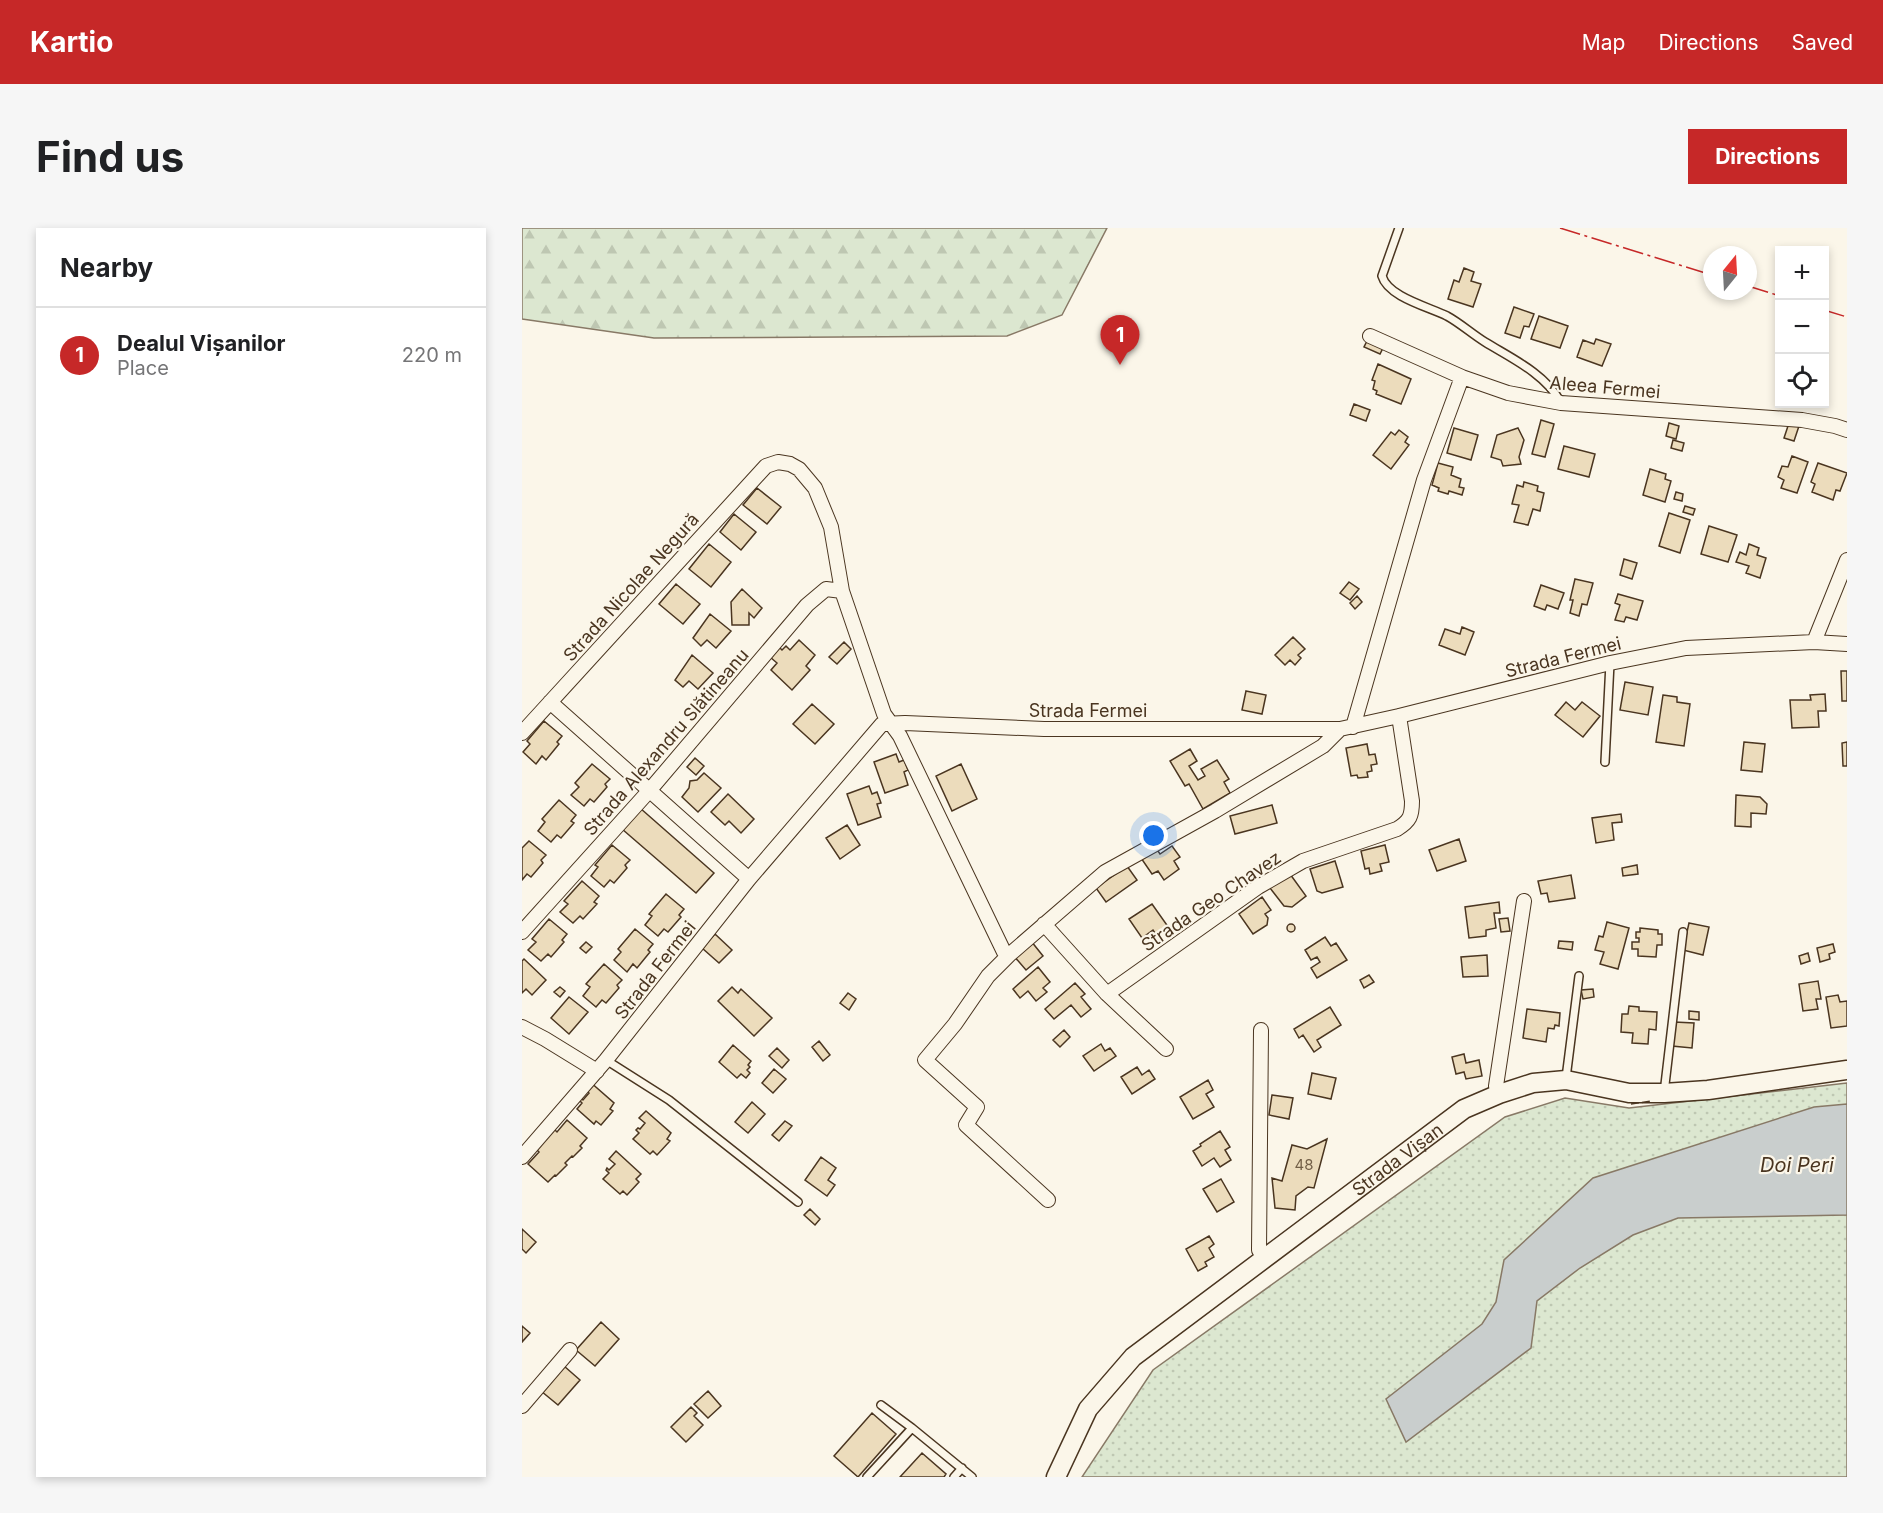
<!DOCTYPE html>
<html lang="en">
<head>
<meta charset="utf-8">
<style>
  :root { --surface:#fff; --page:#f6f6f6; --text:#202124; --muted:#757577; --line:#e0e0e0; --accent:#c62828 }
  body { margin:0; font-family:Inter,sans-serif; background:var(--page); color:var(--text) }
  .controls { position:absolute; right:18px; top:18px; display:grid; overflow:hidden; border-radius:0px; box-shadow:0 3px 9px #0003 }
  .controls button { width:54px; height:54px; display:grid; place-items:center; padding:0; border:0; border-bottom:2px solid var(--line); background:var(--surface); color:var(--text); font:30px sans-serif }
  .compass { position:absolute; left:1181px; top:18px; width:54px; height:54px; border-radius:50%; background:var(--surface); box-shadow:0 3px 9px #0003; rotate:18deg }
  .you { position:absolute; left:632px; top:608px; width:21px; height:21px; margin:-15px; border:4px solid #fff; border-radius:50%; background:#1a73e8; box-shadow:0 0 0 9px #1a73e833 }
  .badge { display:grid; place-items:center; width:39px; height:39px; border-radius:50%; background:var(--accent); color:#fff; font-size:20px; font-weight:700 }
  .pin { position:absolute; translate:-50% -50px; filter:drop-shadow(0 2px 3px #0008) }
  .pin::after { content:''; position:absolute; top:32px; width:21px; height:18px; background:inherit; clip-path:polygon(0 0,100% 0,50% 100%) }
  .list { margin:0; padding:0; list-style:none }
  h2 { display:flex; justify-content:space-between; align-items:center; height:78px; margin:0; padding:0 24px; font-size:26px }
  h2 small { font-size:20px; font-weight:400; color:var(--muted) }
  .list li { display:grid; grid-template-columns:39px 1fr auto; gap:18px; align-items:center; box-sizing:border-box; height:96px; padding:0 24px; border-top:2px solid var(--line) }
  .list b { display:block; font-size:22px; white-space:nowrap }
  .list p { margin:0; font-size:20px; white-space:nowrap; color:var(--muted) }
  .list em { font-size:20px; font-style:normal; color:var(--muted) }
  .icon { flex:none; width:33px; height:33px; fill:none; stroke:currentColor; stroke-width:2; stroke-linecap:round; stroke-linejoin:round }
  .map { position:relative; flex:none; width:1325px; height:1249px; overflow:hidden; border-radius:0px }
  header { display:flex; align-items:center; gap:36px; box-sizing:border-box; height:84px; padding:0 30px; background:var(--accent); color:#fff }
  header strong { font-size:28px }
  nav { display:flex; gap:33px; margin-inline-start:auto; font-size:21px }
  .intro { display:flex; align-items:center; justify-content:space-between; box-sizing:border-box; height:144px; padding:0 36px }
  h1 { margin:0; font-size:42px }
  .button { padding:15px 27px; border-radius:0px; background:var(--accent); color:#fff; font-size:21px; font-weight:700 }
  main { display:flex; gap:36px; padding:0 36px }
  aside { flex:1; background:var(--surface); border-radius:0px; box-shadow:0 3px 9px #0003 }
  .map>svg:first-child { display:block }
  .grass { fill:url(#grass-dots); stroke:#887966; stroke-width:1.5 }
  .forest { fill:url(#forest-firs); stroke:#887966; stroke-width:1.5 }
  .water { fill:#c9cecd; stroke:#887966; stroke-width:1.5 }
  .building { fill:#ecdcbc; stroke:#4a3520; stroke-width:1.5 }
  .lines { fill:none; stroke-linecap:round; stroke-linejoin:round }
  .lane-casing { stroke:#4a3520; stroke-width:10 }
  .street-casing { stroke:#4a3520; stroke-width:16 }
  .secondary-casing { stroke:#4a3520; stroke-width:21 }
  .lane { stroke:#fbf6e9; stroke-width:7 }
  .street { stroke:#fbf6e9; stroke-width:14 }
  .secondary { stroke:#fbf6e9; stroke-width:18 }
  .fence { stroke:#4a3520; stroke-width:1.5; stroke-dasharray:8 3; stroke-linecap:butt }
  .power { stroke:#c62828; stroke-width:1.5; stroke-dasharray:21 4.5 3 4.5; stroke-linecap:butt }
  .labels { text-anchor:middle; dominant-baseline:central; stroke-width:4.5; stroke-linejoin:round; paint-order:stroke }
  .number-label { font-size:15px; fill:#725f47 }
  .street-label { font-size:18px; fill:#4a3520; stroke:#fbf6e9 }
  .water-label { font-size:20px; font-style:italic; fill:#4a3520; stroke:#fbf6e9 }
</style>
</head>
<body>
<header>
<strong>Kartio</strong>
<nav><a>Map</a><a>Directions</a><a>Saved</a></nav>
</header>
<div class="intro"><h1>Find us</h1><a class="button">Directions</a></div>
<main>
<aside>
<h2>Nearby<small></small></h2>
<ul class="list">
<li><span class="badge">1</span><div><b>Dealul Vișanilor</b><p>Place</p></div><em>220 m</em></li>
</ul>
</aside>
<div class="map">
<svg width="1325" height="1249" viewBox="0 0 1325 1249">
  <defs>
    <pattern id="grass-dots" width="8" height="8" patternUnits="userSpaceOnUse" patternTransform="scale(1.5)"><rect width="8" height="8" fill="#dce7d0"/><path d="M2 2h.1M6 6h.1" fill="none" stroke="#bec7b2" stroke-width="1.8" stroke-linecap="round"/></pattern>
    <pattern id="forest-firs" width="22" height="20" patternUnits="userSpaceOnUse" patternTransform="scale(1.5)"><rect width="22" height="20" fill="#dce7d0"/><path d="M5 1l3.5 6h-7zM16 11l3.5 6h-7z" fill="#bec7b2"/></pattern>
  </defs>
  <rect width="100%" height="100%" fill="#fbf6e9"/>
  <path class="grass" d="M1325,855v394h-765l71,-107 352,-253 60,-19 64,10z"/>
  <path class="forest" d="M0,0h585l-45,87 -55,21 -353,2 -132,-19z"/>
  <path class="water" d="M1325,876v111l-169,3 -45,17 -53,33 -43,33 -6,47 -125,94 -20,-43 96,-75 14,-22 8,-42 89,-82 221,-71z"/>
  <path class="building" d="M942,40l10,4 -3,9 10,3 -8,23 -25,-8 6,-19 5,2z
    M992,79l20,7 -5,13 -5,-1 -4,12 -15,-5z
    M1017,88l29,10 -8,22 -29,-9z
    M846,111l16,7 -4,8 -16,-7z
    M1074,111l15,5 -9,22 -25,-9 6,-17 11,4z
    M856,136l33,15 -10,25 -25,-10 1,-3 -4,-2 2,-8 -3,-1z
    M832,176l16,6 -4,11 -16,-6z
    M1019,192l13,4 -9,33 -13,-3z
    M1147,195l10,3 -3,13 -10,-3z
    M1267,195l10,3 -5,15 -10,-3z
    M932,200l24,7 -7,25 -24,-7z
    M996,200l6,12 -5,17 2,7 -18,2 -2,-6 -10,-3 6,-22z
    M877,202l9,7 -3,5 4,3 -18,24 -18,-14 18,-23 4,3z
    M1151,212l11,3 -2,8 -11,-3z
    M1042,218l31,8 -6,23 -31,-8z
    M1270,228l16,6 -11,31 -16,-5 3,-8 -6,-3 4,-11 6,1z
    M916,235l15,4 -2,8 10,4 -2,8 5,1 -2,7 -13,-4 -1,3 -10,-3 1,-3 -7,-3z
    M1296,235l29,10 -7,18 -4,-1 -3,10 -21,-8 3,-8 -4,-2z
    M1128,241l16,5 -1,5 6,2 -6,21 -22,-7z
    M1002,254l14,4 -1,5 7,2 -4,18 -7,-2 -5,16 -14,-3 5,-17 -7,-1 5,-19 6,2z
    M235,260l24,19 -14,17 -24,-19z
    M1154,264l7,2 -1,7 -8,-2z
    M1163,278l10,3 -2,6 -10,-3z
    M1147,285l21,7 -10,33 -21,-7z
    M212,286l22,18 -15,18 -21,-18z
    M1187,298l28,9 -9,27 -27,-8z
    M187,316l22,18 -20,25 -22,-18z
    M1227,316l10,4 -2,7 9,3 -6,20 -14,-5 3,-7 -13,-4 4,-10 6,3z
    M1102,331l13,4 -5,16 -12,-4z
    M1053,351l18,4 -6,22 -5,-1 -3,12 -9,-3 3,-13h-3z
    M827,354l10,7 -9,11 -10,-7z
    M154,356l24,20 -17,20 -24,-20z
    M1019,357l23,8 -6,16 -11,-4 -2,5 -11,-4z
    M220,361l20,19 -8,10 -5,-5v12h-17l-1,-23z
    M1096,366l25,7 -6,19 -11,-3 -2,5 -9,-2 5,-15 -5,-2z
    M835,368l5,6 -7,7 -5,-6z
    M188,386l21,17 -15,17 -9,-8 -6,6 -8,-8z
    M940,399l12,5 -9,23 -26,-10 6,-16 15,5z
    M771,409l12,12 -7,6 3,3 -6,7 -5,-5 -5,5 -10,-10z
    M277,412l16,15 -9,11 4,4 -18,20 -21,-20 6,-7 -7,-6 9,-10 3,3 4,-4 4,4z
    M322,414l7,7 -14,15 -8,-7z
    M170,427l21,18 -15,16 -9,-8 -6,6 -8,-7z
    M1319,443h6v30h-5z
    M1103,454l28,5 -5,28 -28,-5z
    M724,463l20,4 -4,19 -20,-4z
    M1303,466l1,17h-8l1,16 -27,1 -2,-28h21l-1,-5z
    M1141,467l14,2v5l13,2 -6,42 -28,-4z
    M1044,474l9,8 7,-8 18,14 -17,21 -28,-22z
    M290,476l22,20 -19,20 -22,-20z
    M22,493l18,15 -5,6 2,2 -13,16 -4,-4 -6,8 -13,-12 7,-8 -3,-3z
    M1222,514l21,2 -3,28 -21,-2z
    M1325,514v24h-4l-1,-23z
    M845,516l2,11 6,-1 2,10 -6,1 1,6 -5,1 1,5 -10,1 -1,-3 -6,1 -5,-28z
    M668,521l7,12 -8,5 9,14 7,-4 -4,-7 16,-9 12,19 -5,3 6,11 -27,16 -14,-25 -4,2 -15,-25z
    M374,526l3,8 5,-2 4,10 -4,2 4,13 -23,8 -11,-31z
    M173,530l9,8 -8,9 -9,-8z
    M70,536l18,15 -5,5 2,3 -13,15 -4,-3 -6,7 -13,-11 8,-8 -4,-4z
    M439,536l16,35 -25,12 -16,-35z
    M182,545l17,15 -23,24 -16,-15 7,-9 1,-7 7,-1z
    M347,558l3,8 5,-2 4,11 -4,1 4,13 -23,8 -11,-31z
    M206,566l26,25 -13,14 -12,-12 -4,4 -14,-13z
    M1214,567l24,2 7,7 -1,10 -15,-1v14l-16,-1z
    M37,572l17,15 -5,6 3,2 -13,15 -4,-3 -6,7 -13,-11 7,-9 -3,-3z
    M750,577l5,18 -42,11 -5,-18z
    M118,580l74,65 -18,20 -74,-64z
    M1099,586l1,8 -10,1 2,17 -18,3 -4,-25z
    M325,597l13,20 -20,14 -14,-21z
    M937,611l7,22 -29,10 -8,-21z
    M7,613l17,14 -5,5 2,3 -12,14 -4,-3 -5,6v-32z
    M90,617l18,15 -5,5 2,3 -13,15 -4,-3 -6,7 -13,-11 7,-9 -3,-2z
    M863,617l4,17 -9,2 2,7 -12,3 -1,-6 -4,1 -4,-18z
    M650,618l8,11 -6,4 5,8 -15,11 -6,-9 -6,3 -11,-16 15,-10 4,6z
    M813,633l8,26 -21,6 -5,-2 -7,-22z
    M1115,637l1,9 -15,2 -1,-8z
    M605,638l10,14 -31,22 -10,-14z
    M768,646l16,22 -14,11 -8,-1 -14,-18z
    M1049,647l4,23 -26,4 -2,-9 -6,1 -3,-13z
    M60,653l17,15 -5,6 3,2 -14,15 -3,-3 -7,7 -13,-11 8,-8 -4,-3z
    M144,666l18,15 -5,6 2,2 -13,15 -4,-3 -6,7 -13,-11 7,-9 -3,-2z
    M740,669l9,13 -6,4 3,4 -1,7 -14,9 -14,-20z
    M977,674l1,11h-6l2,15 -10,2v6l-17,2 -4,-31z
    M630,676l17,24 -12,8 -4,-6 -11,8 -13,-19z
    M986,690l2,13 -9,1 -2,-13z
    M27,691l18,15 -5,6 2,2 -13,15 -3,-3 -7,7 -13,-11 8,-8 -4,-3z
    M1085,694l22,6 -11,41 -18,-5 4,-12 -9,-2 4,-14 4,1z
    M1167,695l20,4 -6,28 -20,-5z
    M765 700a4 4 0 1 1 8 0a4 4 0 1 1-8 0Z
    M1118,700l18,2v4h4v11h-5l-1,12 -18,-1v-7h-6v-7h7v-4h-3v-6h4z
    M113,701l18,15 -5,6 2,2 -13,16 -4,-4 -6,8 -13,-12 7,-8 -3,-3z
    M193,706l17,16 -13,13 -17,-15z
    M803,709l6,9 5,-3 11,17 -30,18 -6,-10 9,-6 -3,-5 -6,3 -6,-10z
    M509,713l12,15 -17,14 -13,-15z
    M1037,713l14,1 -1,8 -14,-2z
    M64,714l6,5 -6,6 -6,-5z
    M1311,716l2,8 -6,2 1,5 -10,3 -3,-14z
    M1286,725l2,8 -9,3 -2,-8z
    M965,727l1,21 -25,1 -2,-20z
    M2,731l22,21 -14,15 -6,-6 -4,4v-32z
    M82,736l18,16 -5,5 2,3 -13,15 -4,-3 -6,7 -13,-11 7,-9 -4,-3z
    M516,739l12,15 -7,6 4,4 -11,9 -8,-10 -8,7 -7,-9z
    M847,747l5,7 -10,6 -4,-8z
    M1296,753l3,18h-5l2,10 -15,2 -4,-27z
    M553,755l10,11 -4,3 10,12 -10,8 -10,-12 -17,14 -9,-10z
    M38,759l5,4 -5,6 -6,-5z
    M210,759l6,6 3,-4 31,29 -18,18 -36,-35z
    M1071,761l1,8 -11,2 -2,-9z
    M326,765l8,6 -7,11 -9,-7z
    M1316,767l2,7 7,-1v25l-16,2 -5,-31z
    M47,769l19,15 -19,22 -18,-16z
    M1107,778l10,1v4l18,1 -1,18 -7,-1 -1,15 -16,-1 1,-10 -12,-1 1,-18h6z
    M808,779l11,18 -24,15 4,7 -7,5 -11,-17 -4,3 -5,-9z
    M1005,781l33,4 -1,13 -4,-1 -1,4 -6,-1 -2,14 -23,-4z
    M1167,783l10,1v8l-10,-1z
    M1152,794l20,1 -2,25 -20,-2z
    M542,802l6,7 -10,10 -7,-7z
    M297,813l11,14 -7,6 -11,-14z
    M579,816l4,7 5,-3 6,8 -22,15 -11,-15z
    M211,817l18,16 -3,4 2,2 -3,3 3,3 -4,5 -5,-4 -4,4 -18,-16z
    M255,820l12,12 -7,8 -13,-12z
    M942,826l2,9 13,-3 3,16 -16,3 -2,-7 -8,2 -4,-17z
    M615,839l5,8 7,-5 6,9 -23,15 -11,-17z
    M252,841l12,10 -13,14 -11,-10z
    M790,845l24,5 -5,21 -23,-5z
    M686,852l5,10 -7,4 8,13 -21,12 -13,-22z
    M67,853l25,22 -4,6 3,2 -12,14 -5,-4 -2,3 -17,-15 5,-6 -3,-3 2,-2 2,2 6,-7 -6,-5z
    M750,867l21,3 -4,21 -20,-4z
    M230,874l13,12 -17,19 -13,-11z
    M124,883l25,22 -4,6 3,2 -13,14 -4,-4 -3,3 -17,-15 6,-6 -3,-3 2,-2 2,1 5,-6 -6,-5z
    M45,892l20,18 -7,8 2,2 -9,9 -1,-1 -7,7 2,2 -11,11 -1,-1 -7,7 -20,-18 11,-12 -3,-3 18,-20 3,3z
    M263,893l7,5 -13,15 -7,-6z
    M698,903l10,16 -5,3 6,10 -11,7 -6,-9 -12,8 -9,-15 8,-5 -1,-2z
    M805,911l-13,49 -6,-1 -12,9 -1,14 -20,-2 -3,-30 10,3 10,-36 15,4z
    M94,923l25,23 -5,5 3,3 -12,13 -4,-4 -3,3 -17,-15 6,-6 -3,-3 1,-2 2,2 6,-6 -6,-5z
    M299,929l15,11 -8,12 7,5 -8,11 -22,-16z
    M699,951l13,23 -17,10 -14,-23z
    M288,981l10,10 -5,6 -11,-10z
    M0,1001l14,13 -10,11 -4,-4z
    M687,1008l5,8 -5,4 5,9 -9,5 2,4 -9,5 -12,-22z
    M79,1094l18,17 -24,27 -19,-16z
    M0,1098l8,7 -8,9z
    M42,1138l16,14 -22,25 -17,-14z
    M186,1163l13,15 -13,12 -14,-14z
    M169,1179l6,6 -3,3 9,9 -17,17 -15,-15z
    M350,1185l24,21 -38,43 -24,-21z
    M400,1225l24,21 -2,3h-44z"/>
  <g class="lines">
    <defs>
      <path id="lane" d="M877,0l-17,48c6,21 47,31 65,40 13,7 25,18 38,26 26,16 59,31 75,59
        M1083,534l5,-99
        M84,832l63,40 129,102
        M1044,850l13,-102
        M1142,865l19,-161
        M359,1177l31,23
        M345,1249l45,-49 60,49
        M432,1249l8,-9"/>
      <path id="street" d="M848,108l92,41 46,16 53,10 241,17 33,6 12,4
        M1292,414l33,-82
        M28,474l199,177
        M831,499l71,-247 38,-103
        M0,505l244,-267 12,-4 12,2 9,5 16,19 16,39 11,64 42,123 16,22 104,216 5,3 96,-83 110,-61 108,-65 17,-17
        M522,696l63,70 59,55
        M0,704l127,-141 158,-186 19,-16 16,2
        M487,727l-21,21 -33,48 -30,36 52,47 -11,18 82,75
        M585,766l151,-107 45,-26 94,-32c13,-8 15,-13 15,-28l-13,-85
        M0,799l23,12 52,32
        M739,802l-2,220 6,8
        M977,866l-3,-8 28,-185
        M0,929l84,-97 143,-181 133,-155 23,-1 139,6h296l59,-13 211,-53 76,-15 128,-6 33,2
        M0,1178l48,-56"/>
      <g id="secondary">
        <path id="s1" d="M534,1249l32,-68 45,-52 331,-248 35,-15 34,-11 33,-3 63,13h35l44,-3 139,-20"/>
      </g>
    </defs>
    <use href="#lane" class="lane-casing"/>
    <use href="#street" class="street-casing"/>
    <use href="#secondary" class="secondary-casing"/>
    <use href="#lane" class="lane"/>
    <use href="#street" class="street"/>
    <use href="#secondary" class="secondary"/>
    <path class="fence" d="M1109,876l21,-3"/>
    <path class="power" d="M1038,0l152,47
      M1226,58l32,10
      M1302,82l23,7"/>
  </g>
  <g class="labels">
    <g class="number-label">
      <text x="782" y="936">48</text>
    </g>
    <g class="street-label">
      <text transform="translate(1083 159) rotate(5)">Aleea Fermei</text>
      <text transform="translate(109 359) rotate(-48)">Strada Nicolae Negură</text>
      <text transform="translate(1041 429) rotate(-14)">Strada Fermei</text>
      <text x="566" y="482">Strada Fermei</text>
      <text transform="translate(144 514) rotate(-49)">Strada Alexandru Slătineanu</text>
      <text transform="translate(689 673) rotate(-34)">Strada Geo Chavez</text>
      <text transform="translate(133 742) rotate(-52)">Strada Fermei</text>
      <text stroke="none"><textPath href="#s1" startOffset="474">Strada Vișan</textPath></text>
    </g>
    <g class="water-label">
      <text x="1275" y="937">Doi Peri</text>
    </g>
  </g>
</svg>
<div class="controls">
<button>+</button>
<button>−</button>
<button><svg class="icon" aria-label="locate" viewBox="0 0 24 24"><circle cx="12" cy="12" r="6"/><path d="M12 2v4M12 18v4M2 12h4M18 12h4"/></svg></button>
</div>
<svg class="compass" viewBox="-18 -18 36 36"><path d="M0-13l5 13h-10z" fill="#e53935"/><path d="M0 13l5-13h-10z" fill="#757577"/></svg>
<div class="you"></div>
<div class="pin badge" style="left:598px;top:137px">1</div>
</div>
</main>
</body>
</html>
